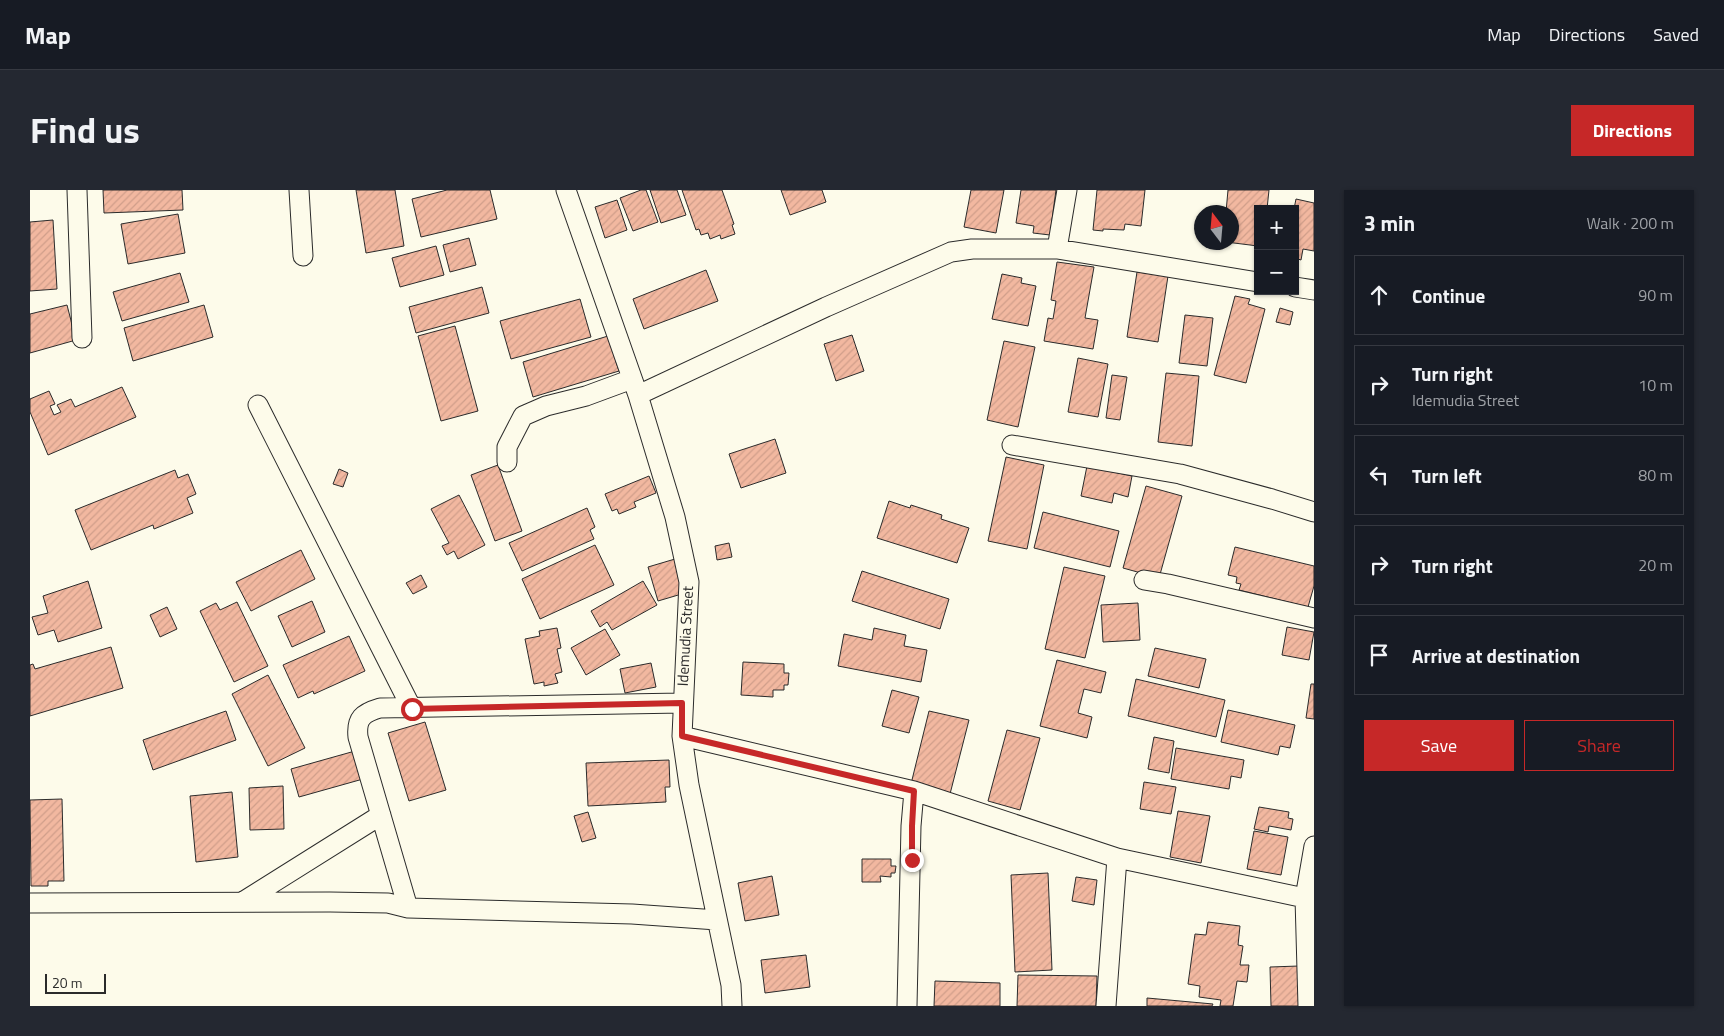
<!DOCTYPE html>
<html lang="en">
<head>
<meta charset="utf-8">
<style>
  :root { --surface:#171b24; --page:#242831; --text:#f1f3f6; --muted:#9ea1a6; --line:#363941; --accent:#c62828 }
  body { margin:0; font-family:"Titillium Web",sans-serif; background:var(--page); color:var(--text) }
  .controls { position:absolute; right:15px; top:15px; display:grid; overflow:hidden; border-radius:0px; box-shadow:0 1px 4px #0004 }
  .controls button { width:45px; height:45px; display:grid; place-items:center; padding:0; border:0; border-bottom:1px solid var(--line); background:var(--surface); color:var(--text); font:25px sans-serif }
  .compass { position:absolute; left:1164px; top:15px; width:45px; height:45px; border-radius:50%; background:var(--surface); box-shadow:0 1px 4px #0004; rotate:344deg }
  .scale { position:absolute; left:15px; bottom:12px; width:61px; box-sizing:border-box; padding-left:5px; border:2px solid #2b2b2b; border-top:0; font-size:14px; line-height:18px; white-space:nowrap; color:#2b2b2b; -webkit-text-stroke:4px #fdfbea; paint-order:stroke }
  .stop { position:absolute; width:15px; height:15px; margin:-11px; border:4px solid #c62828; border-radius:50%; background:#fff }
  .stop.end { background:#c62828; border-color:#fff; box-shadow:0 1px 5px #0008 }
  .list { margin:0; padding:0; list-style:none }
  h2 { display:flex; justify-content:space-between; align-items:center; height:65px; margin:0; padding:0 20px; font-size:21px }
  h2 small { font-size:16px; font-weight:400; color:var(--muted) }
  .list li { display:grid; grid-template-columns:32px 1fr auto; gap:15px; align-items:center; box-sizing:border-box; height:80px; margin:0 10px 10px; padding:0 10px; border:1px solid var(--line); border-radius:0px }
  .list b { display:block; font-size:19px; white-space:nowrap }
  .list p { margin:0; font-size:16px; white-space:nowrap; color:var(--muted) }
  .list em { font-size:16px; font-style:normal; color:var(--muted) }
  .actions { display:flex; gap:10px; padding:15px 20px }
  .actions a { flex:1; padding:11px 0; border:1px solid var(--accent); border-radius:0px; text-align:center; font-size:18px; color:var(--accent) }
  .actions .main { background:var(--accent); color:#fff }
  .icon { flex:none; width:28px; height:28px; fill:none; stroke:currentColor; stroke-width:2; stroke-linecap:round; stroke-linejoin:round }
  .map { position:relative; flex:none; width:1284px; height:816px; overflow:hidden; border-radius:0px }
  header { display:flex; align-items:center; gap:30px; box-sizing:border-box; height:70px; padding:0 25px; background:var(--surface); border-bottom:1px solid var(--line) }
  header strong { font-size:24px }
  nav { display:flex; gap:28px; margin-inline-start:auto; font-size:18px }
  .intro { display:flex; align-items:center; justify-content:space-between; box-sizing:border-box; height:120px; padding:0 30px }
  h1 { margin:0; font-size:35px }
  .button { padding:12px 22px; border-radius:0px; background:var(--accent); color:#fff; font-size:18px; font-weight:700 }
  main { display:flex; gap:30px; padding:0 30px }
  aside { flex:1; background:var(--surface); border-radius:0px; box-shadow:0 1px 4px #0004 }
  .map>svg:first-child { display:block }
  .building { fill:url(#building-hatch); stroke:#2b2b2b }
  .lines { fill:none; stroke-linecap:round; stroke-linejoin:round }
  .street-casing { stroke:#2b2b2b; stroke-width:21 }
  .street { stroke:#fdfbea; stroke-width:19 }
  .route { stroke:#c62828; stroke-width:6 }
  .labels { text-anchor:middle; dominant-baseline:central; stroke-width:4; stroke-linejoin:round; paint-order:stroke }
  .street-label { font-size:15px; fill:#2b2b2b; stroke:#fdfbea }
</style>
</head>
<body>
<header>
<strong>Map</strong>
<nav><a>Map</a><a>Directions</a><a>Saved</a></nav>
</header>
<div class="intro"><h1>Find us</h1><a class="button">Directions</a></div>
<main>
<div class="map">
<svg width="1284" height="816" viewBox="0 0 1284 816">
  <defs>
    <pattern id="building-hatch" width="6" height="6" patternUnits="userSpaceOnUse" patternTransform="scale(1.25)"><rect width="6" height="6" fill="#f2b8a0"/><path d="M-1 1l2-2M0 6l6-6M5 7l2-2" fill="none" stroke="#d09e8a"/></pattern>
  </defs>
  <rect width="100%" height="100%" fill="#fdfbea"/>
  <path class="building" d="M73,0h79l1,20 -79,3z
    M326,0h39l9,56 -38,7z
    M417,0h43l7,29 -76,18 -9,-38z
    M611,0h5l12,32 -25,9 -13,-33z
    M620,0h27l9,25 -25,8z
    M652,0h40l12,34 -2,1 3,9 -14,5 -1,-4 -10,4 -2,-6 -7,2 -2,-6 -3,1z
    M751,0h41l4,12 -36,13z
    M941,0h33l-8,43 -32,-6z
    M991,0h35l-6,45 -17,-2 1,-7 -18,-3z
    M1067,0h48l-4,36 -16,-2 -1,6 -21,-1v2l-10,-1z
    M1198,0h41l-2,19h-9v37l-32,-4h6v-30h-6z
    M1266,9l18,4v48l-11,-2 -2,11 -6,-2v-49h-1z
    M587,10l10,30 -22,8 -10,-31z
    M148,24l7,39 -57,11 -7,-40z
    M23,30l4,69 -27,2v-69z
    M439,48l7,27 -26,7 -7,-27z
    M406,56l8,29 -44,12 -8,-29z
    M1027,72l37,5 -9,51 13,2 -5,29 -49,-8 4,-23 5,1 3,-18 -5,-1z
    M676,80l12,31 -74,28 -11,-30z
    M1107,82l31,4 -10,66 -31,-5z
    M150,83l9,29 -67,19 -9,-29z
    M972,84l20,4 -1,5 15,3 -8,40 -36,-7z
    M452,97l7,26 -73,20 -7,-26z
    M1205,106l15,3 -2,5 17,5 -19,74 -32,-8z
    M550,109l11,38 -80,22 -11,-38z
    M37,115l9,35 -46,13v-39z
    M174,115l9,32 -80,24 -9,-33z
    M1250,118l13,4 -3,13 -14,-3z
    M1155,125l28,3 -6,48 -28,-3z
    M425,136l23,85 -37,10 -23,-85z
    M822,145l12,36 -28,10 -12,-37z
    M578,146l11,35 -86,26 -10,-35z
    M974,151l31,6 -17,80 -31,-7z
    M1048,168l30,6 -10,53 -30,-5z
    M1136,183l33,3 -7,70 -34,-4z
    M1082,185l15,2 -7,43 -14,-2z
    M92,197l14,30 -88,38 -18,-43v-13l19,-8 6,13 -5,2 4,9 7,-3 -4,-7 14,-6 4,8z
    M745,249l11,34 -45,15 -12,-34z
    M976,267l38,8 -17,84 -39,-8z
    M468,275l24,66 -27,10 -24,-66z
    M1057,276l45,10 -4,21 -14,-4 -2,10 -31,-7z
    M309,279l9,4 -5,14 -10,-3z
    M145,280l3,8 10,-4 8,20 -9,4 6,15 -39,16 -1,-4 -62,25 -16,-40z
    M619,286l7,17 -22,9 2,5 -17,7 -2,-5 -5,2 -7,-17z
    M1116,296l36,10 -23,82 -36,-10z
    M429,305l26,50 -27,14 -4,-8 -7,4 -5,-9 7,-3 -18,-34z
    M859,311l21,7 1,-3 31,10 -1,4 28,9 -12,35 -80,-25z
    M557,318l8,19 -5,3 4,9 -72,32 -13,-28z
    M1013,322l76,19 -9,36 -76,-19z
    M699,353l3,14 -15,3 -2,-14z
    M565,355l19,40 -74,34 -18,-40z
    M1205,357l79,19v20l-6,21 -69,-17 2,-6 -5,-1 1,-6 -9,-2z
    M271,360l14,29 -64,32 -15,-29z
    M645,369l10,34 -27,8 -10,-34z
    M1034,377l41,9 -20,82 -40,-9z
    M832,381l87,28 -9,30 -88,-28z
    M391,385l6,12 -14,7 -7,-11z
    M58,391l14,47 -44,14 -4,-12 -16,5 -6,-18 16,-4 -5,-17z
    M613,391l14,24 -45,25 -5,-8 -7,5 -9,-16z
    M282,411l13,31 -33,15 -14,-31z
    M207,412l31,64 -34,16 -34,-71 16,-8 4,7z
    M1108,413l2,37 -37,2 -2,-37z
    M137,417l10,22 -17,8 -10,-22z
    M1257,437l27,5 -5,28 -27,-5z
    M527,438l4,20 -4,1 5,23 -7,2 3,9 -14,3v-4l-10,2 -9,-45 15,-3 -1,-5z
    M844,438l32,7 -2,11 23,4 -6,32 -83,-16 6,-32 28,6z
    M575,439l15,26 -34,20 -15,-27z
    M319,446l16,35 -51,23 -1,-3 -15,7 -15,-33z
    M81,457l12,41 -93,28v-51l3,-1 2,5z
    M1125,458l51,11 -7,29 -51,-12z
    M1027,470l49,12 -5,21 -17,-4 -6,24 14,4 -5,21 -47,-12z
    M713,472l41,2v9h5l-1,12h-4v5h-11v7l-32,-2z
    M621,473l5,24 -31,6 -5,-24z
    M238,485l37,73 -37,18 -36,-72z
    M1106,489l89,21 -9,37 -88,-21z
    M1281,494h3v35l-8,-1z
    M862,500l27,7 -10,36 -27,-7z
    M1198,520l67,15 -5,23 -10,-2 -2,9 -57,-13z
    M196,521l10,29 -83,30 -10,-30z
    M899,521l40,9 -19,74 -39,-10z
    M395,532l21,68 -37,11 -21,-68z
    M977,540l33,8 -20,72 -32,-9z
    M1124,547l20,4 -5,32 -21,-4z
    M1146,558l68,12 -3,18 -10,-2 -2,13 -58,-10z
    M325,561l8,28 -64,18 -8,-28z
    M639,570l1,27h-5l1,15 -78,4 -2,-43z
    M1114,592l32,5 -5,27 -31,-5z
    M253,596l1,43 -34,1 -1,-42z
    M202,602l6,65 -42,5 -6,-66z
    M32,609l2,82h-16v5h-17l-1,-86z
    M1229,617l30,5 -1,6 5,1 -2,11 -22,-4 -1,6 -14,-3z
    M1148,621l32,5 -9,47 -31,-6z
    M558,622l8,26 -14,4 -8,-26z
    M1224,641l34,6 -7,38 -34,-6z
    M832,669h29v7h5l-1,7h-4v4l-11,-1 1,6h-19z
    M1018,683l4,97 -37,2 -4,-97z
    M742,686l7,39 -34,6 -7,-38z
    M1046,687l21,3 -3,25 -22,-4z
    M1178,732l32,4 -2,19 5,1 -3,19h9l-2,17 -10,-1 -4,25h-13l1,-6 -22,-3 1,-11 -12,-2 7,-50 11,1z
    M776,765l4,32 -45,6 -4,-33z
    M1269,776l1,40h-29l-1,-39z
    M988,785l79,1 -1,30h-79z
    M905,791l65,2v23h-66z
    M1117,808l66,6 -1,2h-65z"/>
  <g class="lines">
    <defs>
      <path id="street" d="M47,0l5,148
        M269,0l4,66
        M536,0l72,205 37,122 14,65 -7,154 7,49 42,200 1,21
        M1027,59l10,-59
        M1265,97l19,3
        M608,205l188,-88 125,-55 21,-3h85l201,33
        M228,215l154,304
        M982,255l168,29 92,25 42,13
        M477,272v-15l16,-31 23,-10 40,-10 46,-17
        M1114,390l24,4 146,34
        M652,546l232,55
        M214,711l137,-86
        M0,713l300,-1 58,1 20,5 -50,-171c-2,-19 5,-24 22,-29l302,-5
        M378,718l224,6 85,6
        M877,816l4,-180 3,-35 203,67 197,42
        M1076,816l11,-148
        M1278,816l-3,-108 9,-52"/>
    </defs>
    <use href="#street" class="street-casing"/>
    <use href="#street" class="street"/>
  </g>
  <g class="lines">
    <path class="route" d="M382,519l270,-6v33l232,55 -2,35v34"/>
  </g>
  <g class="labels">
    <g class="street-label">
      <text transform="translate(655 446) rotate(-87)">Idemudia Street</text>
    </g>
  </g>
</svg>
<div class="controls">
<button>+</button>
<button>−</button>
</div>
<svg class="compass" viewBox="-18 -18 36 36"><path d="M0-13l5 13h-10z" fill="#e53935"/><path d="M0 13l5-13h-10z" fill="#9ea1a6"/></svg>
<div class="scale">20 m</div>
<div class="stop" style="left:382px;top:519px"></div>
<div class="stop end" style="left:882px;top:670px"></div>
</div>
<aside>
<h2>3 min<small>Walk · 200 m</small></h2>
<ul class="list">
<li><svg class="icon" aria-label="ahead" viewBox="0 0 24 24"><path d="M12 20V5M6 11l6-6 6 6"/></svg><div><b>Continue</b></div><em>90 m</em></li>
<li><svg class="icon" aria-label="right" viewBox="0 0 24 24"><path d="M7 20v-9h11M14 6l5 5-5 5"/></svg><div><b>Turn right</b><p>Idemudia Street</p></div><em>10 m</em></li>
<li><svg class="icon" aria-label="left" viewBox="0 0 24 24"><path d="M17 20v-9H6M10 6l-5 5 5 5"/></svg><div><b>Turn left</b></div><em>80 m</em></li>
<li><svg class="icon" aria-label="right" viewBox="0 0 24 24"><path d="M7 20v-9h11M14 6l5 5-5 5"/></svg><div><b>Turn right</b></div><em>20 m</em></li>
<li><svg class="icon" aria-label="arrive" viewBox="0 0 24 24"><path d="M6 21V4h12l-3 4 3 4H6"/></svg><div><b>Arrive at destination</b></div></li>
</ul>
<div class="actions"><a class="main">Save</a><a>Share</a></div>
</aside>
</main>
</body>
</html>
